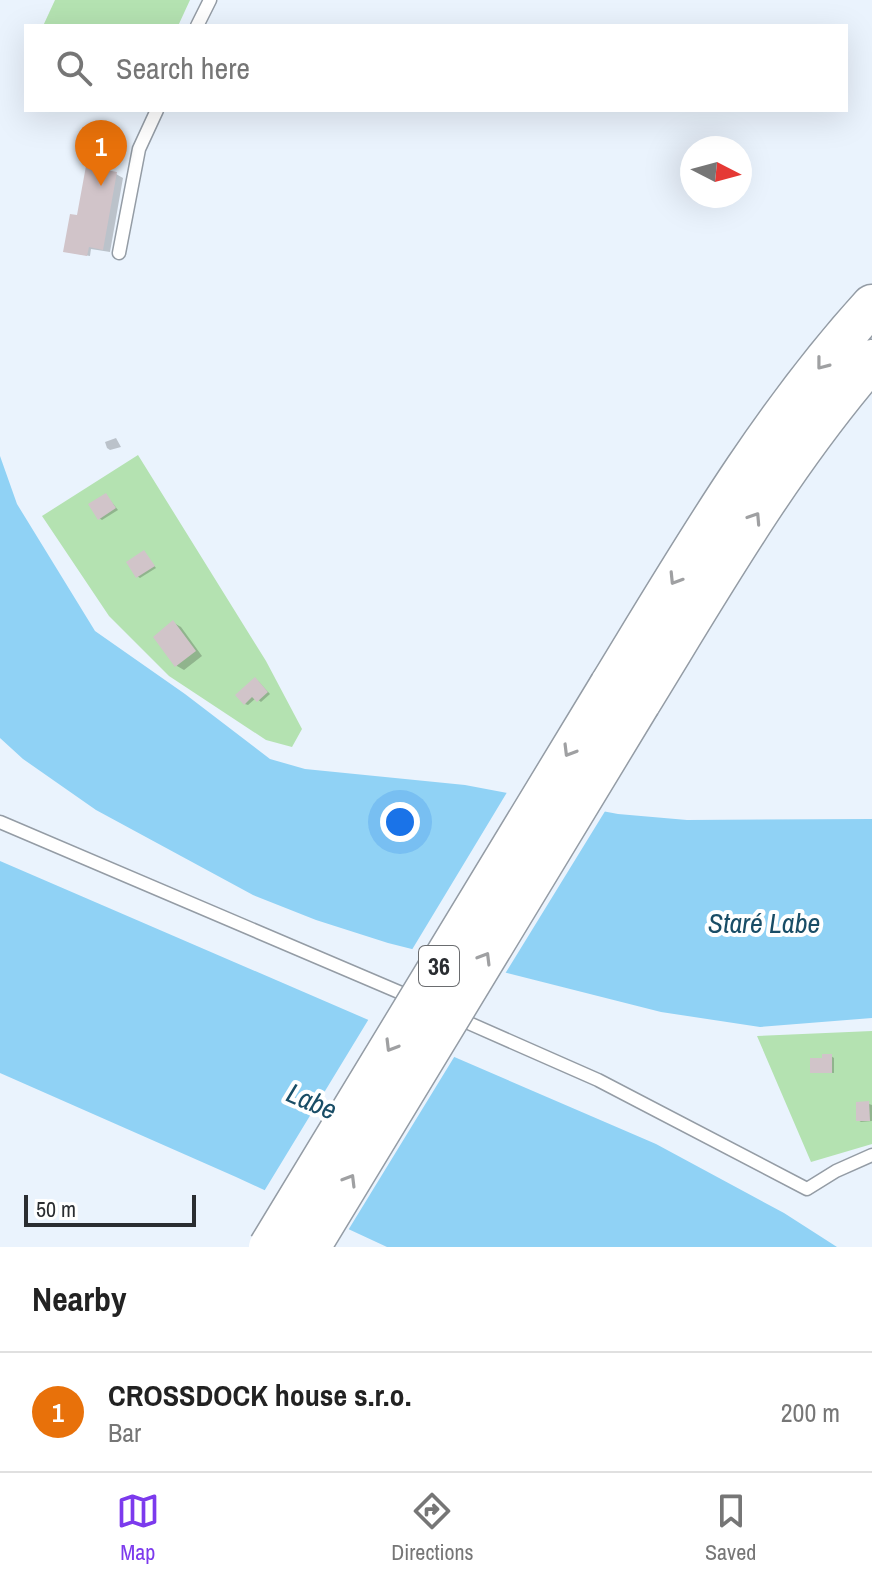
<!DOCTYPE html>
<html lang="en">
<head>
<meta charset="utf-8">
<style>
  :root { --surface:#fff; --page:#f6f6f6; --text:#222; --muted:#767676; --line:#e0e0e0; --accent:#7c3aed }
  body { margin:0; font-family:"Archivo Narrow",sans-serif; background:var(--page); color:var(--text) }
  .compass { position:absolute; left:680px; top:136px; width:72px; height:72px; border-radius:50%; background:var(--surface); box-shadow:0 8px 32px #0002; rotate:96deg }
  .scale { position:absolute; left:24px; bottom:20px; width:172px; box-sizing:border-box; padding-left:8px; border:4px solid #2a2d31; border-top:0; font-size:22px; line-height:28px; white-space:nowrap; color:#2a2d31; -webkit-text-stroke:6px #fff; paint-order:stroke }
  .you { position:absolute; left:400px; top:822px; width:28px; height:28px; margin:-20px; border:6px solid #fff; border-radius:50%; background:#1a73e8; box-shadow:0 0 0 12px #1a73e833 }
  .badge { display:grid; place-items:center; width:52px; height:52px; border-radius:50%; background:var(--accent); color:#fff; font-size:26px; font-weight:700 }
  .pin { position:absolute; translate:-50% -66px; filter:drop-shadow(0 2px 4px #0008) }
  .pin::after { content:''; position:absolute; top:42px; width:28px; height:24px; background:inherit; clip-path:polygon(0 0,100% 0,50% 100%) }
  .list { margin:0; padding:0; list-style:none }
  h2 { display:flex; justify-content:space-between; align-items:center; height:104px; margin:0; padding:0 32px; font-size:34px }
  h2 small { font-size:26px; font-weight:400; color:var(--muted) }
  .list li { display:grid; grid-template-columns:52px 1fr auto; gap:24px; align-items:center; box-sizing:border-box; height:120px; padding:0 32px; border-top:2px solid var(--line) }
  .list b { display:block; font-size:30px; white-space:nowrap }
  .list p { margin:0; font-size:26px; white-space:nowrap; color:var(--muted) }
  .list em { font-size:26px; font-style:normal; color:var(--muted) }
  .icon { flex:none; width:44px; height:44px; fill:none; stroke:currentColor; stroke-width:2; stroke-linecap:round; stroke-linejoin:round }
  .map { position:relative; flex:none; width:872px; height:1247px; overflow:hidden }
  .search { position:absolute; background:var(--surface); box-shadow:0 8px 32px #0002; left:24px; right:24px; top:24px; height:88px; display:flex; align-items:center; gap:20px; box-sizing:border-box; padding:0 28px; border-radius:0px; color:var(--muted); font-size:30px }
  .sheet { height:224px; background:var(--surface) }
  nav { display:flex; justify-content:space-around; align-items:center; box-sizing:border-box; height:112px; border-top:2px solid var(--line); background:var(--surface); font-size:22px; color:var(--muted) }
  nav a { display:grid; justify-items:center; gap:4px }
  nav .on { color:var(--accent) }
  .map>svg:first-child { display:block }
  .garden { fill:#b4e2b1 }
  .water { fill:#90d2f5 }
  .pier { fill:#eaf3fd }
  .shadow { fill:#0003 }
  .building { fill:#d1c4c9 }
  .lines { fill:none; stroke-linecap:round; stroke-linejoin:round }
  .service-casing { stroke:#949ca5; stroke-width:15 }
  .primary-casing { stroke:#949ca5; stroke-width:43 }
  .service { stroke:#fff; stroke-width:12 }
  .primary { stroke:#fff; stroke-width:40 }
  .primary-bridge-casing { stroke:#949ca5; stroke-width:43; stroke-linecap:butt }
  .primary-bridge { stroke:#fff; stroke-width:40 }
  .oneway { stroke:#9fa0a2 }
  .labels { text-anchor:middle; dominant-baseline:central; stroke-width:8; stroke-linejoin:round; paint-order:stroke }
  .shield { fill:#fff; stroke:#6a6c6f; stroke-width:2 }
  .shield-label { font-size:24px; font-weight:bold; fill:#2a2d31 }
  .water-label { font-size:28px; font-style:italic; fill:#194d66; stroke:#fff }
</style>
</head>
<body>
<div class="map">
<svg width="872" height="1247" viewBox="0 0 872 1247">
  <rect width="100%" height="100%" fill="#eaf3fd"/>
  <path class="garden" d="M55,0h135l-12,26h-135z
    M138,455l128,206 36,68 -10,18 -26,-7 -97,-64 -60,-60 -67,-100z
    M872,1031v113l-61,18 -54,-126z"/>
  <path class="water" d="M0,456l17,48 78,127 90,63 85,65 35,10 160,16 153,29 69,6 185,-1v199l-112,9 -99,-15 -273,-69 -72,-23 -63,-25 -157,-85 -73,-51 -23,-21z
    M0,861l656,283 128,69 53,34h-450l-151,-70 -236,-104z"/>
  <path class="pier" d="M509,789l98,19 -104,169 -93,-24z
    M370,1017l86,37 -109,178 -84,-39z"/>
  <path class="shadow" d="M116,174l7,4 -13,74 -19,-3 -1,7 -22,-4 9,-35z
    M116,438l5,9 -11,3 -3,-2 -2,-6z
    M106,495l12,15 -16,10 -3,-2z
    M144,553l12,15 -16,10 -3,-2z
    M174,623l7,4 21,29 -18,14 -7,-4 -22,-29z
    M258,681l12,13 -9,8 -5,-4 -8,7 -3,-1z
    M831,1056l3,2v15l-22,-1z
    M869,1104l3,1v16l-11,1 -3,-2z"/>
  <path class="building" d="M86,166l31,6 -14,78 -14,-3 -2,9 -24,-4 7,-38 7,1z
    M106,493l10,15 -18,12 -10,-16z
    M144,550l11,16 -19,12 -10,-16z
    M173,620l23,31 -21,16 -22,-30z
    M255,677l13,15 -11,10 -5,-5 -8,8 -9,-10z
    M822,1054h10v19h-22v-15h12z
    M869,1101l1,20h-14v-19z"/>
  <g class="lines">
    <defs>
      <path id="service" d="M197,26l13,-26
        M119,253l20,-104 18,-39
        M0,822l413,176
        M455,1017l143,63 209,109 29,-18 36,-16"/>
      <path id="primary" d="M610,685c80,-131 158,-266 262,-380
        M640,703c72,-117 141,-238 232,-343"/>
    </defs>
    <use href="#service" class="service-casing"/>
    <use href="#primary" class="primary-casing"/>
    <use href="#service" class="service"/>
    <use href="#primary" class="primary"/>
    <defs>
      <path id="primary-bridge" d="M269,1247l341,-562
        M310,1247l330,-544"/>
    </defs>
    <use href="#primary-bridge" class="primary-bridge-casing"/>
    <use href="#primary-bridge" class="primary-bridge"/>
  </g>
  <defs><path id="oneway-chevron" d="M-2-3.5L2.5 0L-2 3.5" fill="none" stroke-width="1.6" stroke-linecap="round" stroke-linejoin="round" transform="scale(2)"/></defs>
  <g class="oneway">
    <use href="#oneway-chevron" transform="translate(822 364) rotate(128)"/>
    <use href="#oneway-chevron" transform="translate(755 518) rotate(-57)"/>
    <use href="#oneway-chevron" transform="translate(675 579) rotate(122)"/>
    <use href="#oneway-chevron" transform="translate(569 751) rotate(121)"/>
    <use href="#oneway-chevron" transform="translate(485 958) rotate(-59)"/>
    <use href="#oneway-chevron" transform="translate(391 1046) rotate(121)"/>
    <use href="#oneway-chevron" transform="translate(350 1180) rotate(-59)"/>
  </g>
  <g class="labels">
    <rect class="shield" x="419" y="946" width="40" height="40" rx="6"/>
    <g class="shield-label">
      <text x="439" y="966">36</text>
    </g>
    <g class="water-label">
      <text x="764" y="923">Staré Labe</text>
      <text transform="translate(312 1101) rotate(23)">Labe</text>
    </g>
  </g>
</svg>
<svg class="compass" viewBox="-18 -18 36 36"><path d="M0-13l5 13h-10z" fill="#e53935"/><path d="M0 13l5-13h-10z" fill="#767676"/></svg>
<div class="scale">50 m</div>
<div class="you"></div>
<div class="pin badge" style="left:101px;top:186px;background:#e8710a">1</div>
<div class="search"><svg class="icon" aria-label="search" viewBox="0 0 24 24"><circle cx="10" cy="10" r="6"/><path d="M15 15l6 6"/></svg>Search here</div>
</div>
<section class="sheet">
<h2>Nearby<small></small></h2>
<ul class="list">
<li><span class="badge" style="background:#e8710a">1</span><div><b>CROSSDOCK house s.r.o.</b><p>Bar</p></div><em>200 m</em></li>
</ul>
</section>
<nav>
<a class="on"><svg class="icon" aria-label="map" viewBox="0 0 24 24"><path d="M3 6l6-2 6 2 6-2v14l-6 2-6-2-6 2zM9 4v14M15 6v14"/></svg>Map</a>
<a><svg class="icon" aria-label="directions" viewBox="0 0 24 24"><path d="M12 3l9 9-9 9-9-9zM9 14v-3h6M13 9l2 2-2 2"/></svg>Directions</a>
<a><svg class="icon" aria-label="saved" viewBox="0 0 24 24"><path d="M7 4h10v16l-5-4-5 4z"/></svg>Saved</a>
</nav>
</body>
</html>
